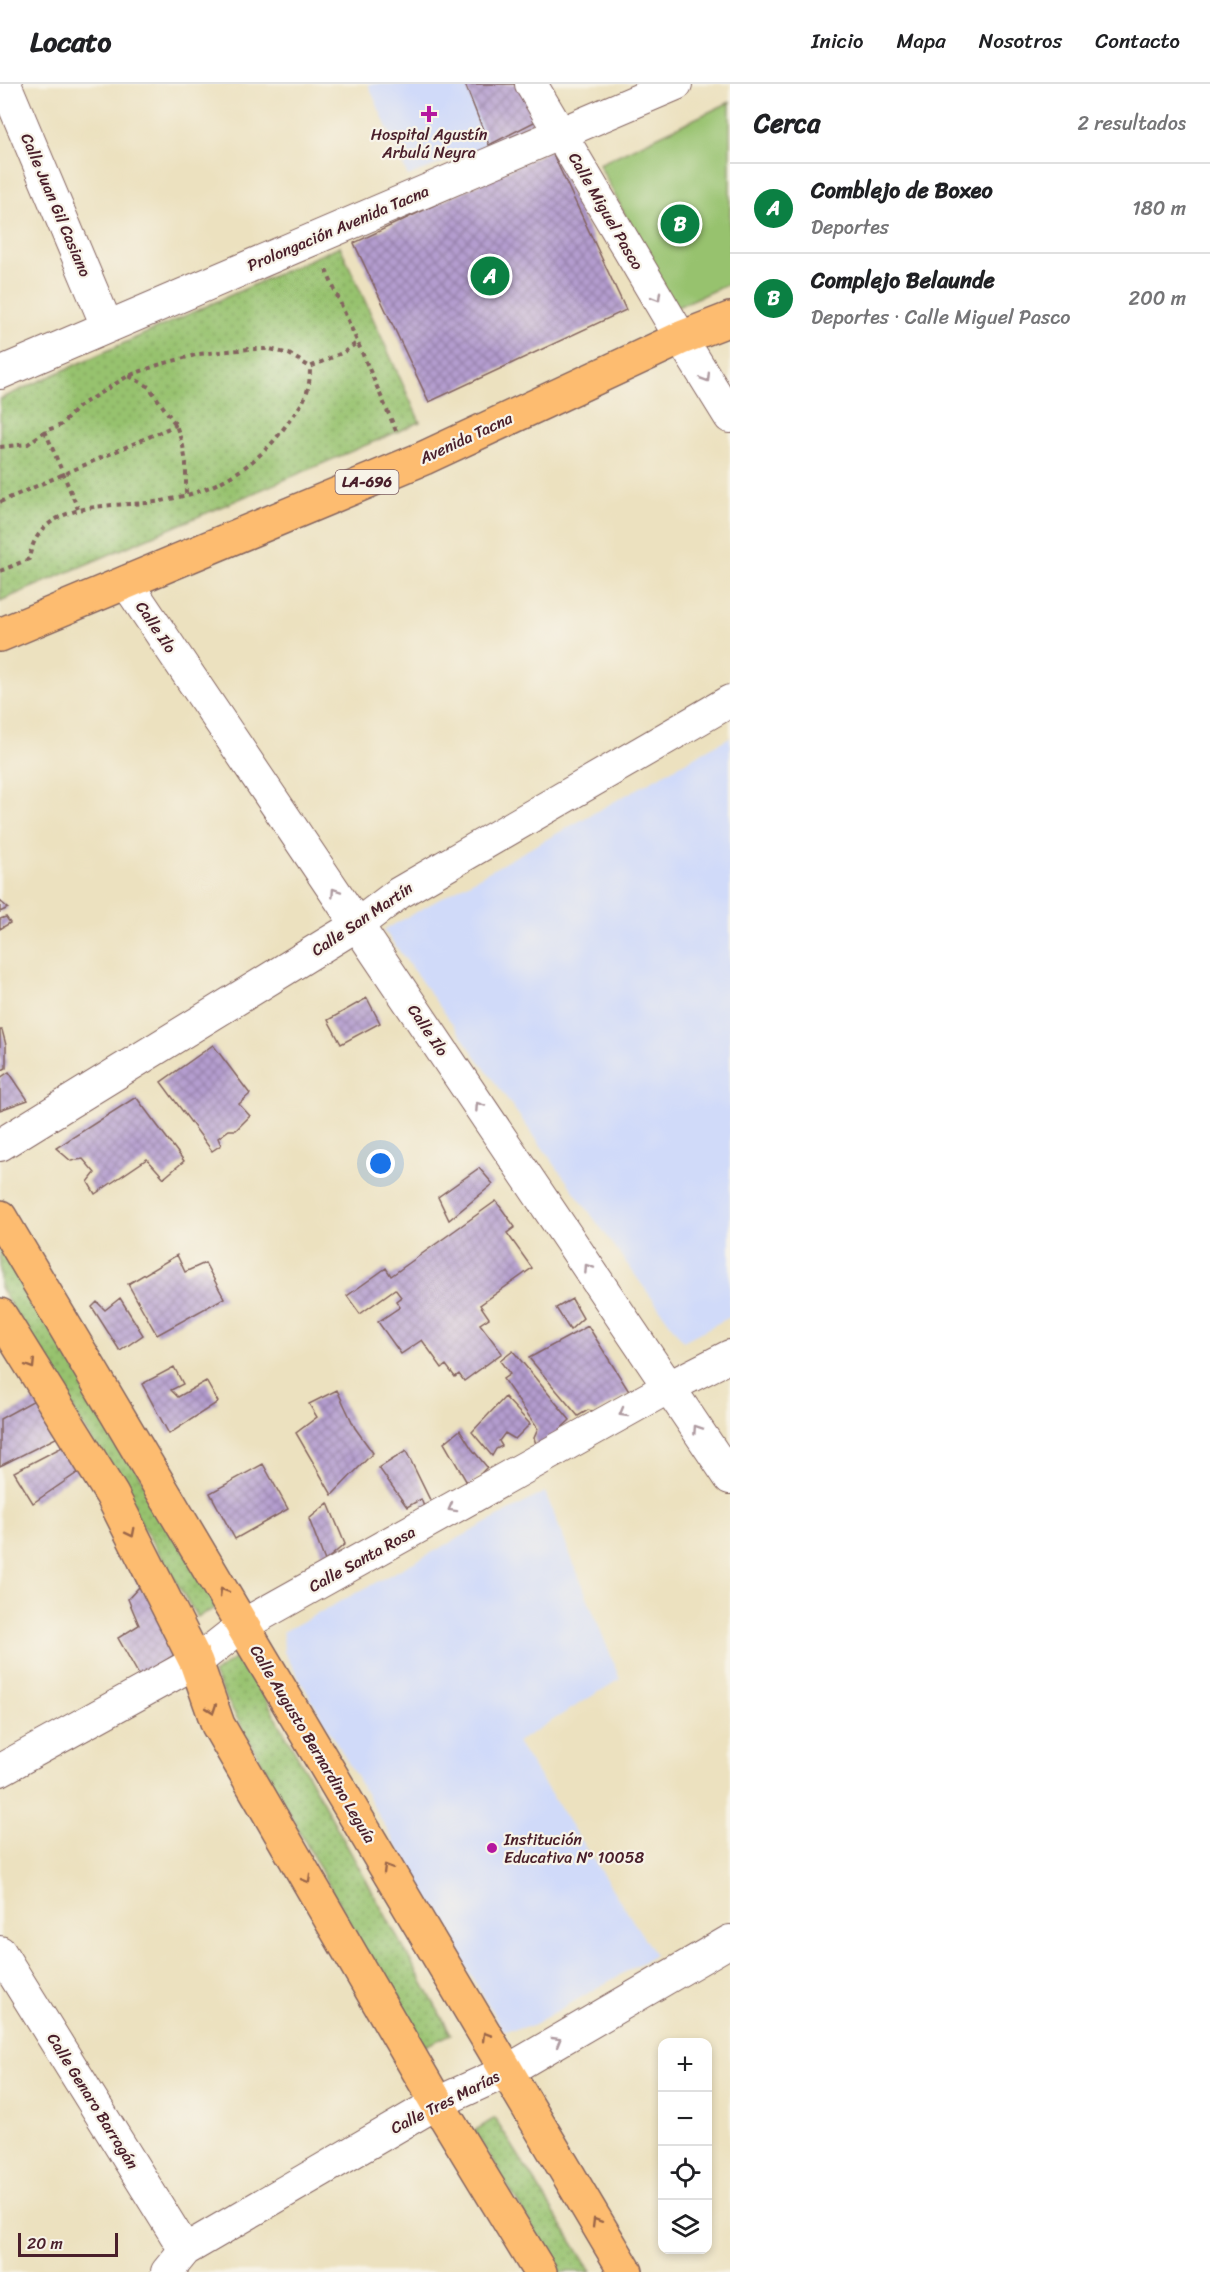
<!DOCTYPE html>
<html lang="es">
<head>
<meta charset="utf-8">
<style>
  :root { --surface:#fff; --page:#f2f2f2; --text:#202124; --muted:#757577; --line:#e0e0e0; --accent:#0b8043 }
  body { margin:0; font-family:Sriracha,sans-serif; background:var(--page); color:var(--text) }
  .controls { position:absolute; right:18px; bottom:18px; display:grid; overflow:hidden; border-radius:12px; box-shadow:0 3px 9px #0003 }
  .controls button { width:54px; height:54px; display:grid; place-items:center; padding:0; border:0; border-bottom:2px solid var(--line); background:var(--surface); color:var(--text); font:30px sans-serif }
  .scale { position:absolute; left:18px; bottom:15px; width:100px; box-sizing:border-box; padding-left:6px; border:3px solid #4a1f2b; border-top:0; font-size:16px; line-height:21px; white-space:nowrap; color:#4a1f2b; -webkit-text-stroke:4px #f7f3e8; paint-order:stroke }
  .you { position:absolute; left:381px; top:1080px; width:21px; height:21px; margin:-15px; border:4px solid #fff; border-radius:50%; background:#1a73e8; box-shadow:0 0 0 9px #1a73e833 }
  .badge { display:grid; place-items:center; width:39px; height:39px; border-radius:50%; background:var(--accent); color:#fff; font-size:20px; font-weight:700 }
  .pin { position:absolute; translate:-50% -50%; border:3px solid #fff; box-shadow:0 2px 6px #0006 }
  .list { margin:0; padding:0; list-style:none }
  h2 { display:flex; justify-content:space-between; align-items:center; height:78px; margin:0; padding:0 24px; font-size:26px }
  h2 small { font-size:20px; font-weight:400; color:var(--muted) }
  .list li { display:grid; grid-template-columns:39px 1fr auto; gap:18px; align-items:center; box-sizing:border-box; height:90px; padding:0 24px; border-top:2px solid var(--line) }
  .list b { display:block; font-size:22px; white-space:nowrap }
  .list p { margin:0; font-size:20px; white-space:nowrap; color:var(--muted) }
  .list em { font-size:20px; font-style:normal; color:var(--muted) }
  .icon { flex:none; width:33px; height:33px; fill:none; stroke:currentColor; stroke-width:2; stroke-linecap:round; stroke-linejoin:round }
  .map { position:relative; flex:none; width:730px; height:2188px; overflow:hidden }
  header { display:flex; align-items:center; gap:36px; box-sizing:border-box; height:84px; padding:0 30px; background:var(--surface); border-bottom:2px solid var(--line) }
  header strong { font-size:28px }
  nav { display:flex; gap:33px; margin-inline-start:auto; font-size:21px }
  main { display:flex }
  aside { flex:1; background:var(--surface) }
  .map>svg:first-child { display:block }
  .built { fill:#d0daf9 }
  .grass { fill:#97c26e; stroke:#70704c; stroke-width:1.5 }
  .park { fill:url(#park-dots); stroke:#70704c; stroke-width:1.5 }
  .building { fill:url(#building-cross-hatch) }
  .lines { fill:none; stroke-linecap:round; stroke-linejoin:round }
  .street-casing { stroke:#83635f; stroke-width:34 }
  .primary-casing { stroke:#83635f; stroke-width:36 }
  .path { stroke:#83635f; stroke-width:4; stroke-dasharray:4.5 4.5; stroke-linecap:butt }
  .street { stroke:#fff; stroke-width:32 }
  .primary { stroke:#fdbc6f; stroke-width:33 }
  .oneway { stroke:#ae9aa0 }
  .oneway2 { stroke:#9b664a }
  .poi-dot { fill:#b5179e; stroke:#f7f3e8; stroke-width:2 }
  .labels { text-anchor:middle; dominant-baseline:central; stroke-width:4.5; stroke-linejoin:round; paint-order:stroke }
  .shield { fill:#f7f3e8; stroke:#7e5f64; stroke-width:1.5 }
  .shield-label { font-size:15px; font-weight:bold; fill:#4a1f2b }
  .poi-label { font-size:16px; fill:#4a1f2b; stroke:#f7f3e8 }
  .street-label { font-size:16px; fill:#4a1f2b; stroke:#f7f3e8 }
</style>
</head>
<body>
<header>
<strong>Locato</strong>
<nav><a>Inicio</a><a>Mapa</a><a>Nosotros</a><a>Contacto</a></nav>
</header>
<main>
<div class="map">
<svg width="730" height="2188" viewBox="0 0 730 2188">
  <defs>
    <pattern id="park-dots" width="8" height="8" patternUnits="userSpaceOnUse" patternTransform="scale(1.5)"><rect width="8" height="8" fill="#97c26e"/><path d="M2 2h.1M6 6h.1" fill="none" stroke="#7d9d5b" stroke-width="1.8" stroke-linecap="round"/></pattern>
    <pattern id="building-cross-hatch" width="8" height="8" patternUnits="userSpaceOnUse" patternTransform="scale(1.5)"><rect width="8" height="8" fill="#b49dcf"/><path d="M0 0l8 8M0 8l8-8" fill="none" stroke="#947fa8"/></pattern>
  </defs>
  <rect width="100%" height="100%" fill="#f7f3e8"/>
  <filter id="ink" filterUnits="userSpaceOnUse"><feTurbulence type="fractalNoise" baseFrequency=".0167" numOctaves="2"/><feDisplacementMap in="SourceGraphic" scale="12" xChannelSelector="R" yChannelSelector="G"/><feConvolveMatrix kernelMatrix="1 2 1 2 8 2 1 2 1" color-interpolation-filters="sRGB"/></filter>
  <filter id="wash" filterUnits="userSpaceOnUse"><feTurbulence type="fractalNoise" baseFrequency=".008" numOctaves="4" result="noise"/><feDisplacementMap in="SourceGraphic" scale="24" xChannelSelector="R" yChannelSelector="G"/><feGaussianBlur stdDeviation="1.35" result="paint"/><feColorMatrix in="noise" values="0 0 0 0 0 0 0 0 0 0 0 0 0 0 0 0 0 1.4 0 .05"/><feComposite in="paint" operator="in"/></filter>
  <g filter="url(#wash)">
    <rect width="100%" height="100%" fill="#ece1bf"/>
    <path class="built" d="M368,0h97l24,61 -81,31z
      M730,653v580l-47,24 -299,-411z
      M545,1408l75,187 -103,63 138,213 -126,72 -26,3 -219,-378 -1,-20z"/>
    <path class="grass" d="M730,18v181l-57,26 -74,-145z"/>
    <path class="park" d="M340,162l80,176 -420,179v-202z
      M0,1157l218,366 -21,10 -197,-330z
      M241,1570l210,380 -32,15 -206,-375z
      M495,2034l96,154h-31l-86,-141z"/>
    <g id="blocks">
      <path class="building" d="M465,0h63l18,32 -57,29z
        M551,66l75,160 -197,92 -75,-159z
        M0,817l8,7 -8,4z
        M6,833l4,6 -10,6v-10z
        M367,914l13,25 -39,21 -13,-24z
        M0,946h2l4,15v23l-6,3z
        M213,961l37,49 -11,10 11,12 -14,14h-7l-11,8 3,7 -9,6 -51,-69z
        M9,988l19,28 -28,10v-32z
        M136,1013l48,64 -20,17 -17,-19 -52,35 -7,-12 7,-9 -12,-14 -12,2 -15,-13z
        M479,1084l14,16 -44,36 -11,-23z
        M496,1117l19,26 -8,6 25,35 -52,37 9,13 -9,6 22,29 -38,28 -5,-7 -4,3 -9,-12 -4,3 -20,-28 -21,14 -23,-32 22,-15 -4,-6 5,-4 -6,-8 -35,25 -13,-18 39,-28 5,8z
        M177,1171l8,17 20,-9 19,35 -67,37 -29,-51z
        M120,1214l23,37 -23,16 -28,-44 5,-5 8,8z
        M572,1215l11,19 -13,12 -14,-22z
        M588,1242l42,67 -34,19 -8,-2 -10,6 -49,-58z
        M513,1267l57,69 -32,30 -4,-12 4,-9 -35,-50 7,-5 -10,-13z
        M174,1283l9,17 -12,6 7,7 28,-16 12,21 -49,32 -27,-50z
        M337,1306l18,38 18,25 -41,42 -36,-62 21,-16 -8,-13z
        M505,1313l25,27 -15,15 -10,-6 -6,8 3,5 -6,3 -4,7 -20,-24z
        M38,1314l20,39 -58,29v-47z
        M460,1346l12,19 15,18 -18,19 -25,-43z
        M66,1361l14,26 -47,32 -19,-31z
        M406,1367l25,51 -6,7 -4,-10 -14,8 -28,-39z
        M263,1380l25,45 -53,30 -25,-46z
        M328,1419l17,41 -20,17 -16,-42z
        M145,1481l40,83 -45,29 -22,-39 21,-13 -11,-26 11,-12 -7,-14z"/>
    </g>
  </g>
  <g filter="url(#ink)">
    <use href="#blocks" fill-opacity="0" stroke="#83635f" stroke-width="1.5"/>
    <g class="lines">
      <defs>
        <path id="street" d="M5,0l102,242
          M531,0l150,254 49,79
          M0,289l676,-289
          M126,498l604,896
          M0,1061l357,-220 42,-32 331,-192
          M0,1686l196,-108 47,-37 426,-238 61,-31
          M0,1868l185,298
          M167,2188l18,-22 252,-147 70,-32 223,-130"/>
        <path id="primary" d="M0,551l424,-177 257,-120 49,-19
          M0,1133l626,1055
          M0,1231l112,180 84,167 22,63 219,378 103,169"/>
      </defs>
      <use href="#street" class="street-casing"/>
      <use href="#primary" class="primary-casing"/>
      <path class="path" d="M326,186l71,163
        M129,292l20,11 27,38 7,21 3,17v32
        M45,347l33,78
        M0,363l28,-3 17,-13 16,-6 17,-18 14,-9 36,-22 30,-11 41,-11 50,-5h21l19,5 21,13
        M0,418l176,-77
        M0,487l29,-12c9,-56 75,-53 118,-56 13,-1 28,-5 40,-8 39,-11 73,-34 97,-67 17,-24 26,-29 26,-61l34,-15 14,-10"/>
      <use href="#street" class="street"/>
      <use href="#primary" class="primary"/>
    </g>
    <defs><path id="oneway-chevron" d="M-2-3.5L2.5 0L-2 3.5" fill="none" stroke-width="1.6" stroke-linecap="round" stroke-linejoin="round" transform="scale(1.5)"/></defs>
    <g class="oneway">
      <use href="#oneway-chevron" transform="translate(657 213) rotate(60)"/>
      <use href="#oneway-chevron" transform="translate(706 294) rotate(58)"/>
      <use href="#oneway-chevron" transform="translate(335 808) rotate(-124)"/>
      <use href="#oneway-chevron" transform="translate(479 1022) rotate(-124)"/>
      <use href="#oneway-chevron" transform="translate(588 1184) rotate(-124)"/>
      <use href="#oneway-chevron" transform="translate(623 1329) rotate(151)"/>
      <use href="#oneway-chevron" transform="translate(697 1345) rotate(-124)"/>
      <use href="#oneway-chevron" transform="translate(452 1424) rotate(151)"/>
      <use href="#oneway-chevron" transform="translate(557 1957) rotate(-30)"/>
    </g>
    <g class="oneway2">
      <use href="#oneway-chevron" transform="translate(31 1281) rotate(58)"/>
      <use href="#oneway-chevron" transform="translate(131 1449) rotate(63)"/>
      <use href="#oneway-chevron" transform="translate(223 1508) rotate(-121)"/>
      <use href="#oneway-chevron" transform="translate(212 1625) rotate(71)"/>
      <use href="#oneway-chevron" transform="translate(387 1784) rotate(-121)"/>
      <use href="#oneway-chevron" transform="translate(307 1795) rotate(60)"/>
      <use href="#oneway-chevron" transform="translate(486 1952) rotate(-121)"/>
      <use href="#oneway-chevron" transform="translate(596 2138) rotate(-121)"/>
    </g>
  </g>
  <g class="poi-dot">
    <path d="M426 21h6v6h6v6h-6v6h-6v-6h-6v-6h6z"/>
    <circle cx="492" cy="1764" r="6"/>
  </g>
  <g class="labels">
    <rect class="shield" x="335.5" y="386" width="63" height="24" rx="4.5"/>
    <g class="shield-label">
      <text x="367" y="398">LA-696</text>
    </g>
    <g class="poi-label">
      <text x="429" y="50">Hospital Agustín<tspan x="429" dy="18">Arbulú Neyra</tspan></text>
      <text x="504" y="1755" text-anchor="start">Institución<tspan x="504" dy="18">Educativa Nº 10058</tspan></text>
    </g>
    <g class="street-label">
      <text transform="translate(56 121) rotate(67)">Calle Juan Gil Casiano</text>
      <text transform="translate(606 127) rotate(60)">Calle Miguel Pasco</text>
      <text transform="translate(338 144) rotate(-23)">Prolongación Avenida Tacna</text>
      <text transform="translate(466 354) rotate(-25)">Avenida Tacna</text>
      <text transform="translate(156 543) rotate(56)">Calle Ilo</text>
      <text transform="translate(362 835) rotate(-34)">Calle San Martín</text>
      <text transform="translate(428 946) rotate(56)">Calle Ilo</text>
      <text transform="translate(362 1475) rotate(-29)">Calle Santa Rosa</text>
      <text transform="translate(313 1660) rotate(59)">Calle Augusto Bernardino Leguía</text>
      <text transform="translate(93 2017) rotate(58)">Calle Genaro Barragán</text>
      <text transform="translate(445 2018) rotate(-27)">Calle Tres Marías</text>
    </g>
  </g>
</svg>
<div class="controls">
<button>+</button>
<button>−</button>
<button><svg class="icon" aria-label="locate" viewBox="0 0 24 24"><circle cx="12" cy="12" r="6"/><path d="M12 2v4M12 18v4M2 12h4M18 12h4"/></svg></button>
<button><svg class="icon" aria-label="layers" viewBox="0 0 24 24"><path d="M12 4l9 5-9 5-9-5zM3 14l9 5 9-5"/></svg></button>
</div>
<div class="scale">20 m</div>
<div class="you"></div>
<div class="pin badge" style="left:490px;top:192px">A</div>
<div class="pin badge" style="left:680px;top:140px">B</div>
</div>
<aside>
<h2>Cerca<small>2 resultados</small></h2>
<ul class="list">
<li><span class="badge">A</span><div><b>Comblejo de Boxeo</b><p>Deportes</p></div><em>180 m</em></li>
<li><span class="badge">B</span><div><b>Complejo Belaunde</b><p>Deportes · Calle Miguel Pasco</p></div><em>200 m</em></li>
</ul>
</aside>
</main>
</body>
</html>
